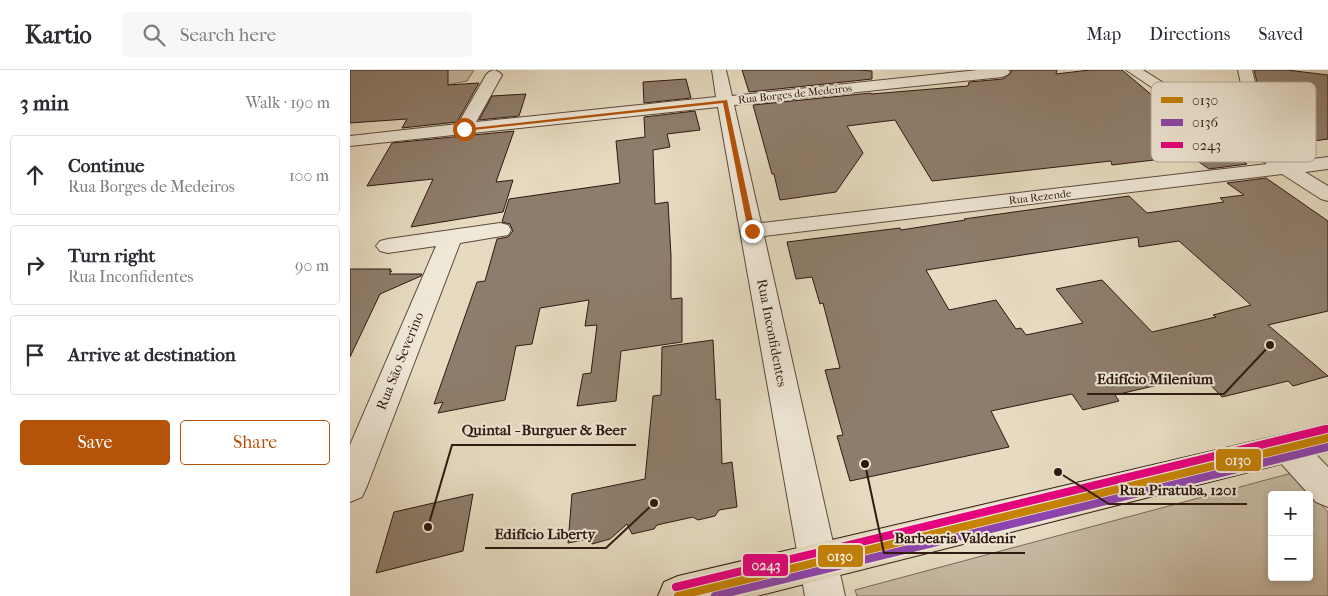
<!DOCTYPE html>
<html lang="en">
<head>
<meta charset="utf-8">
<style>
  :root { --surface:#fff; --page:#f7f7f7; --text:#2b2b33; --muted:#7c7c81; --line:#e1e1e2; --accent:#b45309 }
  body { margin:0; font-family:"IM FELL French Canon",serif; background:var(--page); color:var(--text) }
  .controls { position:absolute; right:15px; bottom:15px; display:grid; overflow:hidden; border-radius:5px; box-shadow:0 2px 8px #0003 }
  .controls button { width:45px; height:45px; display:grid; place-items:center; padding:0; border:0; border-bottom:1px solid var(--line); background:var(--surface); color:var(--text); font:25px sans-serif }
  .stop { position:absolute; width:15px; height:15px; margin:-11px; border:4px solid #b45309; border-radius:50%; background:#fff }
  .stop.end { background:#b45309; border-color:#fff; box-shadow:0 1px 5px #0008 }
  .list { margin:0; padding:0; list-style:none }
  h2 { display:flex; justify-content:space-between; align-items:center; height:65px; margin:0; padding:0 20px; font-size:21px }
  h2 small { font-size:16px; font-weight:400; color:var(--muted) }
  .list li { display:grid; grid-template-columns:32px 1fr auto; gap:15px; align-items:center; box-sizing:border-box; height:80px; margin:0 10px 10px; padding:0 10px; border:1px solid var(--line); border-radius:5px }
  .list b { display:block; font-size:19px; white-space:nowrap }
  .list p { margin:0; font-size:16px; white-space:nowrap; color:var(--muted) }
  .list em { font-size:16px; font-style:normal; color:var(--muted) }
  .actions { display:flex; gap:10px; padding:15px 20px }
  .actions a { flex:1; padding:11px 0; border:1px solid var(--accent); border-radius:5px; text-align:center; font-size:18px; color:var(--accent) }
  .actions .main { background:var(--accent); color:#fff }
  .icon { flex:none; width:28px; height:28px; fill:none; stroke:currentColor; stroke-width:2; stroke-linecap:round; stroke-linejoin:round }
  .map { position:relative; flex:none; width:978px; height:526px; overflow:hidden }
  header { display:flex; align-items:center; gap:30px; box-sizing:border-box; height:70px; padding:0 25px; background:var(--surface); border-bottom:1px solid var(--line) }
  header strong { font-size:24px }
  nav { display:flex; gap:28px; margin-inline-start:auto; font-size:18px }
  .search { width:350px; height:45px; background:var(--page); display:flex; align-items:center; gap:12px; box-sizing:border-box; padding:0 18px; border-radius:5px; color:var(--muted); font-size:19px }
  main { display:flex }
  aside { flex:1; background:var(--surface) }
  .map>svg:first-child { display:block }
  .green { fill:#c7baa3; stroke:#7a695a; fill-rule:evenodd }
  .building { fill:#8e7d6c; stroke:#2e1810; fill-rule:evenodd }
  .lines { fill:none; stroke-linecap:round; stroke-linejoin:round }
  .minor-casing { stroke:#5c493c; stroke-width:2 }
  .major-casing { stroke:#2e1810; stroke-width:2 }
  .minor { fill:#efe8d7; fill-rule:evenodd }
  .major { fill:#e6dbc1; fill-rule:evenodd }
  .bus-1-casing { stroke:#efe8d7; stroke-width:12 }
  .bus-2-casing { stroke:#efe8d7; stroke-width:12 }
  .bus-3-casing { stroke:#efe8d7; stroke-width:12 }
  .bus-1 { stroke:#c58204; stroke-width:8 }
  .bus-2 { stroke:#8e44ad; stroke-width:8 }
  .bus-3 { stroke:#e5007d; stroke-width:8 }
  .route { fill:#b45309 }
  .labels { text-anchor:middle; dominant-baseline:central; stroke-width:4; stroke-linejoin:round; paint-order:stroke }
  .far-street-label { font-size:11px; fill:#2e1810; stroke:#efe8d7 }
  .street-label { font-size:14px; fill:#2e1810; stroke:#efe8d7 }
  .key { fill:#efe8d7; stroke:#b5aa9b; stroke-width:1 }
  .key-label { font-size:14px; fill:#2e1810 }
  .leader { fill:none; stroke:#2e1810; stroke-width:2 }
  .callout-dot { fill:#2e1810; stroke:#efe8d7; stroke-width:2 }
  .callout-label { font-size:15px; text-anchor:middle; font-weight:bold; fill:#2e1810; stroke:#efe8d7; stroke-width:4; stroke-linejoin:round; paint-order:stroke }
  .line-badge { stroke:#efe8d7; stroke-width:2 }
  .badge-label { font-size:14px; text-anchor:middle; font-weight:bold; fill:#fff }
</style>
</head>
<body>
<header>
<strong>Kartio</strong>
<div class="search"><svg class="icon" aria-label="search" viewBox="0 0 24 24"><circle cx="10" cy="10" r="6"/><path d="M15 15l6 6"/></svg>Search here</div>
<nav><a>Map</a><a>Directions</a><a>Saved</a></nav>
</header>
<main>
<aside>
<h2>3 min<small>Walk · 190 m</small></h2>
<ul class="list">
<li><svg class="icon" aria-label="ahead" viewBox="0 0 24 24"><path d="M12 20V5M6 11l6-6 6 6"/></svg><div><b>Continue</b><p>Rua Borges de Medeiros</p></div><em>100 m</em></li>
<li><svg class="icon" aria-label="right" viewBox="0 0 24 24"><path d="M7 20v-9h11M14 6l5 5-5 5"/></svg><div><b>Turn right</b><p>Rua Inconfidentes</p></div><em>90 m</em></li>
<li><svg class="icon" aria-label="arrive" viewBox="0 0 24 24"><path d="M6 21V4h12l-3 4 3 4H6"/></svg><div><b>Arrive at destination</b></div></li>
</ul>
<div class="actions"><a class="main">Save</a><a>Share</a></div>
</aside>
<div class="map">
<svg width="978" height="526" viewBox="0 0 978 526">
  <rect width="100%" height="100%" fill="#e6dbc1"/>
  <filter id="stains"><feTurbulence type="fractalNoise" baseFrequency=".004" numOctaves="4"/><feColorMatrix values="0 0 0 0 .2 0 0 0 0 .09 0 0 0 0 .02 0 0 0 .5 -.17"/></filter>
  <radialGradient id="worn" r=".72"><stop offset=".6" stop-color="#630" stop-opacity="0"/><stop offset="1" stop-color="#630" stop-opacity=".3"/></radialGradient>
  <path class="green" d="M72,0h52l-7,11 -46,9z
    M942,403l36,39v84h-471l-2,-6zM922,425h37v82h-37z"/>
  <path class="building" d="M0,0h98v15l31,-2 -22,39 -55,6 5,-9 -57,4z
    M392,0h116l14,1v8l-123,13z
    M661,0h46l-1,4 34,-4h32l75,63 17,-2 29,19 -14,2 18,12 -38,5 -17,-12 -5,-1 -75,9 -1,-4 -179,20 -37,-61 -48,6 16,27 -27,39 -56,8 -6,-26h-2l-19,-69 118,-12v1l97,-8 1,-4 34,-3 8,-6z
    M904,0h33l41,5v64l-60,8 -30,-19 30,-4 -16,-33 4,-1 2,-4z
    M336,9l5,19 -47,5 -1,-21z
    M176,24l-7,22 -40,4 13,-24z
    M345,41l5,19 -33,4 3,13 -17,3 2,54 13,-2 3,54v43l11,-1v44l-61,9 -5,50 -39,5 6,-32 8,-1 6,-48 -12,1 4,-26 -49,8 -8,36 -16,2 -11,54 -67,13 5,-11 -9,2 43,-122 8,-1 12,-42 11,-2 5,-6 -3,-7 -8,-2 7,-23 111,-16 -4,-42 29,-4 -1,-20z
    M164,61l-18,51 17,-2 -10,32 -92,15 22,-48 -66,7 25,-43z
    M916,108l62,43v90l-60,14 60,51 -35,10 -5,-5 -66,16 -21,-22 -86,20 4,6 -36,9 -11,-16 -81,17 18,36 -159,34 -13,-45 6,-1 -18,-65 15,-2 -17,-65 -3,1 -8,-27 -16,2 -9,-37 113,-14 1,2 64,-10 -1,-1 165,-23 18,17 77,-11 -4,-4 24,-3 -17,-12zM788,167l1,10 40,-6 72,64 -38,10 3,2 -64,15 -50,-52 -46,9 27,34 -57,12 -5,-7 -5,1 -20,-29 -47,10 -23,-40z
    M0,199h41l-2,2h3l-3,3h33l-1,2 -41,18 -30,63z
    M363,270l3,60 4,-1 2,65 10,-2 5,45 -18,3 -4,6 -17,4 -5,-3 -36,8 -3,4 -22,5 -5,-10 -17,15 -18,5 -3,-5 -21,4 4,-49 73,-15 8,-83 8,-1 1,-48z
    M123,424l-10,57 -87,22 18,-61z"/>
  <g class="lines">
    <defs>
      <path id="minor" d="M144,0l5,2 3,3 -26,47 240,-25 -4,-27h14l6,26 246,-26h30l2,2 -3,3 -5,2 -268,28 27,118 506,-59 -141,-94h17l146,92 39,-5v12l-23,3 23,14v15l-7,-2 -39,-25 -518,62 81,360h-40l-87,-489 -368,39v-10l108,-12 28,-49 3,-3z
        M888,0h14l4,16 -2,3h-12z
        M150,153l8,2 3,5 -3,5 -48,8 -93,243 -5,11 -12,5v-57l86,-199 -48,7 -8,-2 -4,-5 4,-5 8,-2z
        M938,364l12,4 28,29v40l-12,-5 -40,-44 -4,-10 4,-10z"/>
      <path id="major" d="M978,354v28l-571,144h-99l6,-14 14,-6z"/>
    </defs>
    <use href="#minor" class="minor-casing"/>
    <use href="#major" class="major-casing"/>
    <use href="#minor" class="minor"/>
    <use href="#major" class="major"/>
    <defs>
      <path id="bus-1" d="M328,526l650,-158"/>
      <path id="bus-2" d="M365,526l613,-149"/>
      <path id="bus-3" d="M326,517l650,-158"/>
    </defs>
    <use href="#bus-1" class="bus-1-casing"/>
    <use href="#bus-2" class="bus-2-casing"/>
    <use href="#bus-3" class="bus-3-casing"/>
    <use href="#bus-1" class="bus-1"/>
    <use href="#bus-2" class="bus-2"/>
    <use href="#bus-3" class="bus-3"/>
  </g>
  <path class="route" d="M377,30l28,131 -3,2 -4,-2 -25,-128 -259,28 -2,-2z"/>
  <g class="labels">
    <g class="far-street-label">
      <text transform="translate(445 24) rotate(-6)">Rua Borges de Medeiros</text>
      <text transform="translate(690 127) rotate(-7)">Rua Rezende</text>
    </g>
    <g class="street-label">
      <text transform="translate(422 263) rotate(79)">Rua Inconfidentes</text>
      <text transform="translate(50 291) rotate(-68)">Rua São Severino</text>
    </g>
  </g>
  <rect x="801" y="12" width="165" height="80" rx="8" class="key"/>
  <rect x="811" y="27" width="22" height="6" fill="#c58204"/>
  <rect x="811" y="49" width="22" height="7" fill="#8e44ad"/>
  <rect x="811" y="72" width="22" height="6" fill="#e5007d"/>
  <g class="key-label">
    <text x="842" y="35">0130</text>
    <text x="842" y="57">0136</text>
    <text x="842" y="80">0243</text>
  </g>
  <path class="leader" d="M920 275L874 324H737M78 457L102 375H286M708 402L759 434H897M304 433L256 478H135M515 394L534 483H675"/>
  <g class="callout-dot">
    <circle cx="920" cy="275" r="5"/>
    <circle cx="78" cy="457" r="5"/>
    <circle cx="708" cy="402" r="5"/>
    <circle cx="304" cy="433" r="5"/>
    <circle cx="515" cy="394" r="5"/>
  </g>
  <g class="callout-label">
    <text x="805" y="314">Edifício Milenium</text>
    <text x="194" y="365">Quintal - Burguer &amp; Beer</text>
    <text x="828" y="425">Rua Piratuba, 1201</text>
    <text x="195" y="469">Edifício Liberty</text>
    <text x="605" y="473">Barbearia Valdenir</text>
  </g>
  <g class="line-badge">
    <rect x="865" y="378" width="47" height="24" rx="5" fill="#c58204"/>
    <rect x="467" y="474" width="47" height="24" rx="5" fill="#c58204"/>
    <rect x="392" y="483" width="47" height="24" rx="5" fill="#e5007d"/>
  </g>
  <g class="badge-label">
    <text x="888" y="395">0130</text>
    <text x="490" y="491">0130</text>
    <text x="416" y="500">0243</text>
  </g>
  <rect width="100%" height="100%" filter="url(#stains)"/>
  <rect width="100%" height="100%" fill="url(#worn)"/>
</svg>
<div class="controls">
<button>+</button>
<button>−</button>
</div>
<div class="stop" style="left:114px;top:59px"></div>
<div class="stop end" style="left:402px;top:161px"></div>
</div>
</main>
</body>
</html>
